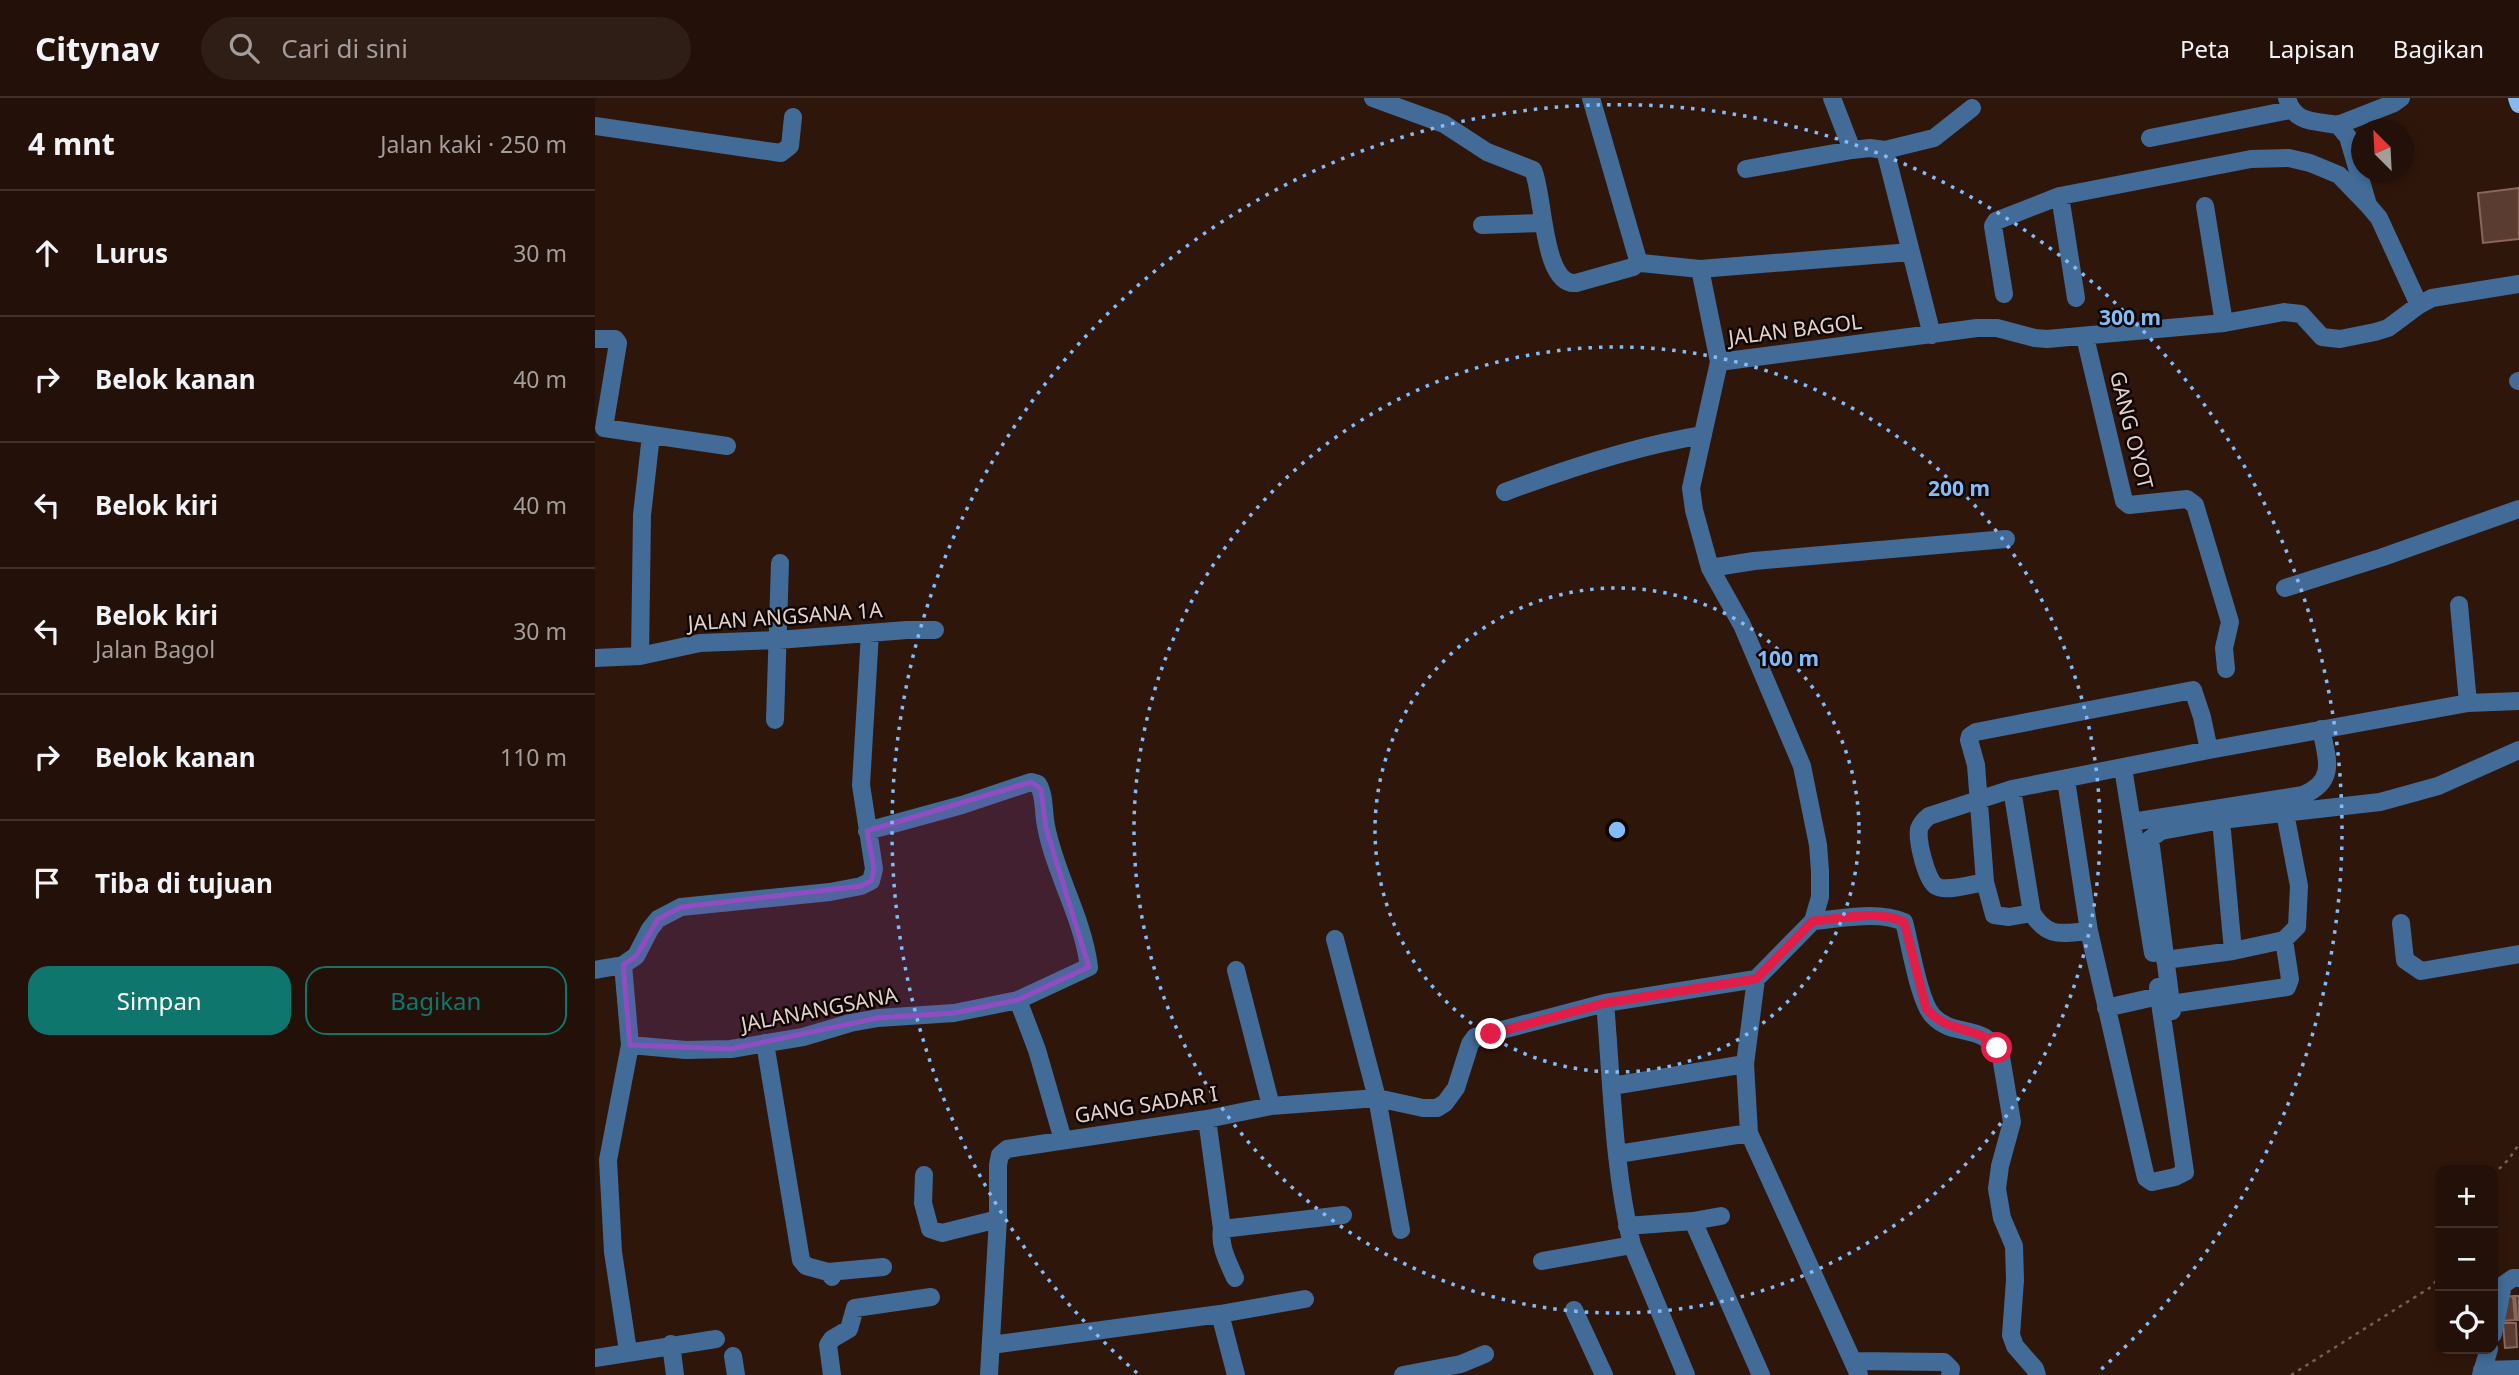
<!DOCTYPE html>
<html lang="id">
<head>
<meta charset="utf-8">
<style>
  :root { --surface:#231008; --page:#2f1e16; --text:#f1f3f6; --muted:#a39d9c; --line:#403029; --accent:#0f766e }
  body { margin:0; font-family:"Noto Sans",sans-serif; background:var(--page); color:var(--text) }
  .controls { position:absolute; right:21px; bottom:21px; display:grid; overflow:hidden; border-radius:14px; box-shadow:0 4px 10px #0003 }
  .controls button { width:63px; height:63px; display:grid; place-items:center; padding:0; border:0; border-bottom:2px solid var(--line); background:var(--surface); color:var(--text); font:35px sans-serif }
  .compass { position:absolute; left:1756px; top:21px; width:63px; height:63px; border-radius:50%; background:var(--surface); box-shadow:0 4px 10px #0003; rotate:336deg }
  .stop { position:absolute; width:21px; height:21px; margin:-16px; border:5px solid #e11d48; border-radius:50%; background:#fff }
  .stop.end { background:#e11d48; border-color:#fff; box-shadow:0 2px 7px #0008 }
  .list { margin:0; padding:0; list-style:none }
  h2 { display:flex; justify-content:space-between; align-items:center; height:91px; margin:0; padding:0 28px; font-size:30px }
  h2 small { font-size:23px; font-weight:400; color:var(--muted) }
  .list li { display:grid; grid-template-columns:46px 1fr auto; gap:21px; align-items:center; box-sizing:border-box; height:126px; padding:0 28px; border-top:2px solid var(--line) }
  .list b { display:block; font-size:26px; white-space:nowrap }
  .list p { margin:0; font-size:23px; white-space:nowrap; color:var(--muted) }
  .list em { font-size:23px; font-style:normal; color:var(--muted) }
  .actions { display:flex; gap:14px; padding:21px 28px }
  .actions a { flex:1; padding:16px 0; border:2px solid var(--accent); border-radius:21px; text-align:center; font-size:24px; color:var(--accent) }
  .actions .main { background:var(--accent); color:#fff }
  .icon { flex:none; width:38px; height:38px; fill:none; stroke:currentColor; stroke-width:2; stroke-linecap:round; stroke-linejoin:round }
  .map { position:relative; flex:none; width:1924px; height:1277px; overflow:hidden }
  header { display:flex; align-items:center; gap:42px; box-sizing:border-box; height:98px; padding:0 35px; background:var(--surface); border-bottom:2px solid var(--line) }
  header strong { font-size:33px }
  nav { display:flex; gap:38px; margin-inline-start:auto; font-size:24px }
  .search { width:490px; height:63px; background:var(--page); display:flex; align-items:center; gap:18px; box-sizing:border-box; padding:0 24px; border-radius:38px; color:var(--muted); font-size:26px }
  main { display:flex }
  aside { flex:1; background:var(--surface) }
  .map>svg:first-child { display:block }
  .building { fill:#5a3d30; stroke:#88685a; stroke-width:2 }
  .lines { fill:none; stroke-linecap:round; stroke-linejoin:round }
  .path { stroke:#766055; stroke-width:2.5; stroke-dasharray:3.5 5; stroke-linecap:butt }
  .minor { stroke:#426b98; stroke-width:18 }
  .major { stroke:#87b9f1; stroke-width:18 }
  .route { stroke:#e11d48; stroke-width:9 }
  .marked { fill:#904dc1; fill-opacity:0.2; stroke:#904dc1; stroke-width:5; stroke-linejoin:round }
  .ring { fill:none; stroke:#83bcfb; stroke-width:3.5; stroke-dasharray:3.5 7 }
  .labels { text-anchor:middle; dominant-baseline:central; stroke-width:5; stroke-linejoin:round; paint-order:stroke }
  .street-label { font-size:21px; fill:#e4d2ca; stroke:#0f0502 }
  .centre { fill:#83bcfb; stroke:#0f0502; stroke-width:3.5 }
  .ring-label { font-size:21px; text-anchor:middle; font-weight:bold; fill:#83bcfb; stroke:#0f0502; stroke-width:5; stroke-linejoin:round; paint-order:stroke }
</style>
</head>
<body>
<header>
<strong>Citynav</strong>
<div class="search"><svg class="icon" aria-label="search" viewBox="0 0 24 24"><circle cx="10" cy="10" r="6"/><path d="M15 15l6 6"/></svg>Cari di sini</div>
<nav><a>Peta</a><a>Lapisan</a><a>Bagikan</a></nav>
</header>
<main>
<aside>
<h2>4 mnt<small>Jalan kaki · 250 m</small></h2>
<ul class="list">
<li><svg class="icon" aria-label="ahead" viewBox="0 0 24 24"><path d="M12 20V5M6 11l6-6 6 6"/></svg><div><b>Lurus</b></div><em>30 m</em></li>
<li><svg class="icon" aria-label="right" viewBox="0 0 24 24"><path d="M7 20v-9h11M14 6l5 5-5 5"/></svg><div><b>Belok kanan</b></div><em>40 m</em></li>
<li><svg class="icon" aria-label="left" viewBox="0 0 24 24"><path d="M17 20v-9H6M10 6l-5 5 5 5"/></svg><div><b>Belok kiri</b></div><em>40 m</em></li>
<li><svg class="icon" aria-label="left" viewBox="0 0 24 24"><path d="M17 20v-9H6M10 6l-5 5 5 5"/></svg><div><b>Belok kiri</b><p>Jalan Bagol</p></div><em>30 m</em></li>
<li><svg class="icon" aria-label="right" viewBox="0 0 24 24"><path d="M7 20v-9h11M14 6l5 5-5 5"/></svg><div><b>Belok kanan</b></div><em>110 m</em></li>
<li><svg class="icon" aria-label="arrive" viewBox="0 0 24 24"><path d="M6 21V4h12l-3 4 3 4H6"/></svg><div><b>Tiba di tujuan</b></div></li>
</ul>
<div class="actions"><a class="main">Simpan</a><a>Bagikan</a></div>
</aside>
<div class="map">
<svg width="1924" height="1277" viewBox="0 0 1924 1277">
  <rect width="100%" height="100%" fill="#2f160a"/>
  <path class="building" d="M1924,90v51l-36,4 -5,-50z
    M1918,1198l2,24 -12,1 -2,-24z
    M1920,1198h4v24h-2z
    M1908,1225h13l1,24 -12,1z"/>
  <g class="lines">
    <path class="path" d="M1898,1077l16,-16 10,-15
      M1696,1277l140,-88 9,-11"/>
    <path class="minor" d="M778,0l71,26 43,28 46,18c11,23 9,116 43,113l57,-16 6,-5
      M996,0l47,162 3,3 59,6 19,93 -28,126 3,22 16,58 32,57 60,141 16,79 2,26v26l-7,24 -57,58
      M1237,0l20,52 18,-2 15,2 47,185
      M1692,0c7,26 28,23 51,27l10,12 20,68 11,13 40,87
      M1743,27l56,-22 7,-5
      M0,28l186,27 9,-7 3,-29
      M1555,40l140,-28
      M1290,52l49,-12 38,-30
      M1151,71l106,-19
      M1465,98l16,102
      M1610,108l19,117
      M887,127l60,-2
      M1105,171l211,-17
      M1409,196l-11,-68 3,-5 64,-25 191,-37 38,-1 21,5 29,12 29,30
      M1490,239l39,164 5,4 58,-6 8,6 35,117 -6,26 2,21
      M0,241h20l3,4 -14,85 123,18
      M1124,264l258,-34h20l38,10 12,1 177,-16 60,-11 17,2 21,23 18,2 35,-7 13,-4 31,-23 13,-7 87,-14
      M1923,283h1
      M910,394c64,-24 131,-46 198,-57
      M1115,470l44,-7 252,-22
      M1690,490l98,-31 136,-48
      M1864,507l9,98
      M45,558l2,-141 9,-80
      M0,560l45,-2 60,-13 78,-3 129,-10h28
      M180,622l5,-157
      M1528,670l30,185
      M1471,682l23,151 57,247 6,4 23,-5 10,-5 -26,-176
      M1417,691l20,124c16,26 30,20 57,18
      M1626,722l12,131
      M1537,724l171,-27c34,-14 24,-37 18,-66
      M272,733l95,-26 69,-23 7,2c7,11 5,28 8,42 9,48 37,92 43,141l-71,33
      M1390,784c-11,2 -40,10 -49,4 -10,-6 -19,-46 -17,-57 2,-6 5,-9 10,-13l83,-27 197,-39 259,-47 51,-2
      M1437,815l-23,4 -15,-2 -9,-33 -9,-117 -7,-25 1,-4 6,-4 217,-42 9,27 7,33
      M1218,823c28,-2 64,-11 91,1 6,21 15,80 29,94 21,23 52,5 68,41l11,65 -12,44 -3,23 5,29 12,28 1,34 -4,55 4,11 20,23 2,6
      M1806,825l4,37 16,11 98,-17
      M740,841l42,159 24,132
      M1570,862l68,-9 51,-11 13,-13 2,-41 -14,-73
      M28,867l13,-9 14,-27 8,-10 23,-12 149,-15 31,-6 10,-5 3,-12 -13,-84 9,-152
      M0,872l28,-5 7,80 56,5 45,-1 72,-12 47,-14 28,-5 76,-5 64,-13 19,50 26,90
      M641,872l35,136
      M1161,881l-11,85 4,69 110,242
      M1010,905c7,80 8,163 27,242l54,130
      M1576,906l116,-17 3,-8 -6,-39
      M1511,910l53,-12 -1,-9
      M1577,913l-22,-172 11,-8 60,-11 159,-18 58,-16 81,-36
      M170,945l36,217 5,6 22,6 4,5
      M1017,988l133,-22
      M612,1021l15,110 121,-14
      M1023,1056l131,-21
      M329,1077l-1,28 7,26 12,4 56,-14
      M1098,1123l68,154
      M1032,1128l66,-5 28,-5
      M627,1131c-3,17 6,33 13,49
      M947,1163l90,-16
      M233,1174l55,-5
      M979,1212l30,65
      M625,1216l85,-15
      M1898,1236l10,-49 10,-7h6
      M76,1246l4,31
      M396,1247l229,-31 16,61
      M33,1253l-15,-99 -5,-92 22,-115
      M138,1258l3,19
      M0,1260l121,-19
      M1259,1263l90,1 7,7 -1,6
      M1887,1272l37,-1
      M237,1277l-4,-30 4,-6 17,-10 6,-21 76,-11
      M394,1277l9,-156v-54l2,-10 7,-6 200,-30 64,-13 106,-8 46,10h14l8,-5 11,-15 14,-44 5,-7 130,-34 151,-24
      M808,1277l58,-11 24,-10
      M1886,1277l8,-26"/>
    <path class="major" d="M1922,0l2,6"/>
  </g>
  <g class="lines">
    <path class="route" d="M896,936l114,-31 151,-24 57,-58c28,-2 65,-12 91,1l22,86c21,27 54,17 71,40"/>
  </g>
  <path class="marked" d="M436,684l10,7 5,39 43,139 -71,33 -64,13 -76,5 -147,31 -101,-4 -7,-80 13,-9 22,-37 23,-12 180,-21 10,-5 3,-12 -7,-38z"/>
  <g class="ring">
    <circle cx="1022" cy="732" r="242"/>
    <circle cx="1022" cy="732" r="483"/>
    <path d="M542 1275A725 725 0 1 1 1502 1275"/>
  </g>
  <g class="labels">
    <g class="street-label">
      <text transform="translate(1200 231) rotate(-7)">JALAN BAGOL</text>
      <text transform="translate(1537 332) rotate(76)">GANG OYOT</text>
      <text transform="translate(190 518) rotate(-4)">JALAN ANGSANA 1A</text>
      <text transform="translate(224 911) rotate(-11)">JALANANGSANA</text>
      <text transform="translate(551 1006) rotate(-9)">GANG SADAR I</text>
    </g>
  </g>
  <circle cx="1022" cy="732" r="10" class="centre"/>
  <g class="ring-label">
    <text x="1535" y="227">300 m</text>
    <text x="1364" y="398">200 m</text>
    <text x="1193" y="568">100 m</text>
  </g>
</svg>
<div class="controls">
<button>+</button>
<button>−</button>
<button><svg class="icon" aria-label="locate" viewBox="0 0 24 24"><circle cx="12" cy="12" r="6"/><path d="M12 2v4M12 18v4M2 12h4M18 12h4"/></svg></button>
</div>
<svg class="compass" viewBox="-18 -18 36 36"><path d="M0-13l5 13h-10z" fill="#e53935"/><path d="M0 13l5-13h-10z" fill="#a39d9c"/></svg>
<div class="stop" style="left:1402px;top:950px"></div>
<div class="stop end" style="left:896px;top:936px"></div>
</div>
</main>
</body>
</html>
